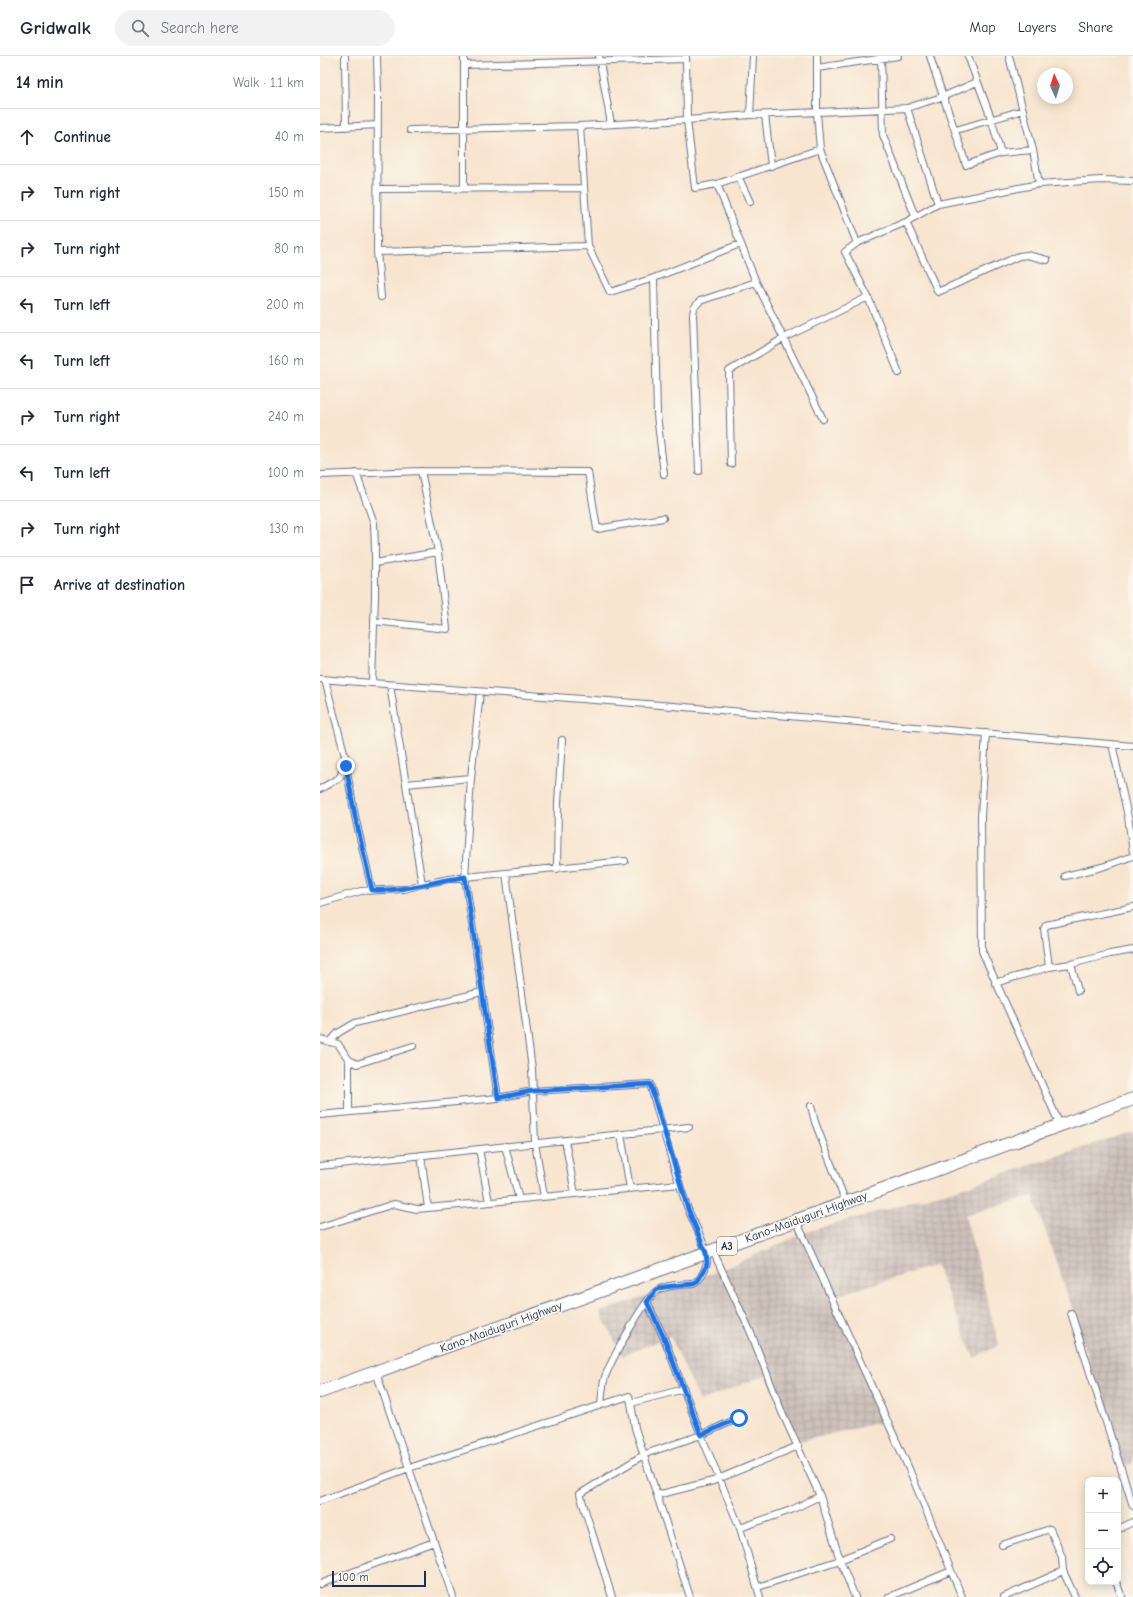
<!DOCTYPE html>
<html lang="en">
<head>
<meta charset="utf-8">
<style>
  :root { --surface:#fff; --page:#f2f2f3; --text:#1f2937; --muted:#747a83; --line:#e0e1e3 }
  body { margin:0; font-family:"Comic Neue",sans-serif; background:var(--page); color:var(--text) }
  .controls { position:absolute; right:12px; bottom:12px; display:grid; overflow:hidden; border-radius:8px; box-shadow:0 2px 10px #0003 }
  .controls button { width:36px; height:36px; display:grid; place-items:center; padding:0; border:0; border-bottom:1px solid var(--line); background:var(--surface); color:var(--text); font:20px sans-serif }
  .compass { position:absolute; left:717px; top:12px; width:36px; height:36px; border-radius:50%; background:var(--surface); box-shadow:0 2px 10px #0003; rotate:356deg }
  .scale { position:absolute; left:12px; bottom:10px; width:94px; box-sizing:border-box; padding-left:4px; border:2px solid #1b2f5e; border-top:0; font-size:11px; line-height:14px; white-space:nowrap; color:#1b2f5e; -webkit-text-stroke:3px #fbf7ec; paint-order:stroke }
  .stop { position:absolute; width:12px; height:12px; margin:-9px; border:3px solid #1a73e8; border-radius:50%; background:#fff }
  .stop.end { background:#1a73e8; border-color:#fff; box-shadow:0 1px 4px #0008 }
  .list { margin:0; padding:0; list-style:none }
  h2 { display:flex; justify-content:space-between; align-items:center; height:52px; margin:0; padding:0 16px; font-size:17px }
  h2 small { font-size:13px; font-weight:400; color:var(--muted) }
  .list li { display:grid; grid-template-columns:26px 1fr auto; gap:12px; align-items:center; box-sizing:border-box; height:56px; padding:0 16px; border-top:1px solid var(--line) }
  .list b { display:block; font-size:15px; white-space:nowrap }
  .list em { font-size:13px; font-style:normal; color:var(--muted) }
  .icon { flex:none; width:22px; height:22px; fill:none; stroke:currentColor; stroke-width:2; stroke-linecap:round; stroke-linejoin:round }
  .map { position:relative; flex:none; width:813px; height:1541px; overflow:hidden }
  header { display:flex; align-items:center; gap:24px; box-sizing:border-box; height:56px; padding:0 20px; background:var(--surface); border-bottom:1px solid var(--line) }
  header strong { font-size:19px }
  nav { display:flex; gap:22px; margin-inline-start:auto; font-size:14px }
  .search { width:280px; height:36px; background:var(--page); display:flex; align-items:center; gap:10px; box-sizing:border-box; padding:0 14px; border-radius:22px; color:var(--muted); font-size:15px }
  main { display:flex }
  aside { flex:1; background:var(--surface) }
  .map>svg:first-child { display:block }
  .industrial { fill:url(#industrial-grid) }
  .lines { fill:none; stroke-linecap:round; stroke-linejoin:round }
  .street-casing { stroke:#686f86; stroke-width:8 }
  .highway-casing { stroke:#686f86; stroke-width:14 }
  .street { stroke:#fff; stroke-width:6 }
  .highway { stroke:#fff; stroke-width:12 }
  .route { stroke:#1a73e8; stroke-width:5 }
  .labels { text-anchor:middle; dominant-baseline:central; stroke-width:3.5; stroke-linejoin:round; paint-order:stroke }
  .shield { fill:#fbf7ec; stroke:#5e6b89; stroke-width:1 }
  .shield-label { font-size:11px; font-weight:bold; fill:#1b2f5e }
  .street-label { font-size:12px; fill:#1b2f5e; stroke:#fbf7ec }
</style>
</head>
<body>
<header>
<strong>Gridwalk</strong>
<div class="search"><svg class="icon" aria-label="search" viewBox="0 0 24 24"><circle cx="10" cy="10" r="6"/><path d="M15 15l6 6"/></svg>Search here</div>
<nav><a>Map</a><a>Layers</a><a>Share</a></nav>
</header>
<main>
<aside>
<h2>14 min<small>Walk · 1.1 km</small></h2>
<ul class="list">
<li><svg class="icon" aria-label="ahead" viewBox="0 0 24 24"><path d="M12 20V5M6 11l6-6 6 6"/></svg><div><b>Continue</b></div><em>40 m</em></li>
<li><svg class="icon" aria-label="right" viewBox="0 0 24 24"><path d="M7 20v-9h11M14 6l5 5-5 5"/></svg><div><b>Turn right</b></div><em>150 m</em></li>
<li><svg class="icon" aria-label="right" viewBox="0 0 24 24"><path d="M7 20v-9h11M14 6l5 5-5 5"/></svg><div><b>Turn right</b></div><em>80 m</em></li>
<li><svg class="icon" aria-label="left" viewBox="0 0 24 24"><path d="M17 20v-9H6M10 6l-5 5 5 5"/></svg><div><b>Turn left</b></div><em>200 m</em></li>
<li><svg class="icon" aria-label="left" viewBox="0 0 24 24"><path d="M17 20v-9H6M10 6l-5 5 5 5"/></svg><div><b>Turn left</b></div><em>160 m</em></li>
<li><svg class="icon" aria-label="right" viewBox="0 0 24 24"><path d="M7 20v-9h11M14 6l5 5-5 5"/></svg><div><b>Turn right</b></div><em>240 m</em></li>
<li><svg class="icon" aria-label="left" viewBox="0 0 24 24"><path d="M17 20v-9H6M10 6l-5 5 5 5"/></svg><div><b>Turn left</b></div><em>100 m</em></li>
<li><svg class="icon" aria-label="right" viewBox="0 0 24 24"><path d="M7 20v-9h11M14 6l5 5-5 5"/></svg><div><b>Turn right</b></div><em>130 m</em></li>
<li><svg class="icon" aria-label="arrive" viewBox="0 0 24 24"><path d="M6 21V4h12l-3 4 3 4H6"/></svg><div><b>Arrive at destination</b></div></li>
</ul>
</aside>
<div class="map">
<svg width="813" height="1541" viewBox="0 0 813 1541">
  <defs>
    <pattern id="industrial-grid" width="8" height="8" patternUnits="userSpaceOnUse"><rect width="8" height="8" fill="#cec1ba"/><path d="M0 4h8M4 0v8" fill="none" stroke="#b0a6a2"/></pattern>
  </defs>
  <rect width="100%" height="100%" fill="#fbf7ec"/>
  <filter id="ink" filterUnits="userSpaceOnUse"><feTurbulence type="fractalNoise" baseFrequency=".025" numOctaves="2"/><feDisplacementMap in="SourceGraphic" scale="8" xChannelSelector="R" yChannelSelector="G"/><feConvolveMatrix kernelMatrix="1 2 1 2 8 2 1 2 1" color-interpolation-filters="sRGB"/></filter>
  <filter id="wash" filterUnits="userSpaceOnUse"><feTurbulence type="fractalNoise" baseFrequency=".012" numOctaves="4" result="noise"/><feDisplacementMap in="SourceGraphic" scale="16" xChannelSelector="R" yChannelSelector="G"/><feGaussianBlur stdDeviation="0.9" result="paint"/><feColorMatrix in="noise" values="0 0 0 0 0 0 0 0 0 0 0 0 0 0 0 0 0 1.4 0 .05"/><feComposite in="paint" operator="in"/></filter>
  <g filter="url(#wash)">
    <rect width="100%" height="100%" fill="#f7e5cf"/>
    <path class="industrial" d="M813,1075v332l-10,4 -58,-180 -32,-91 -68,19 34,130 -25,13 -38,-93 -101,31 51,125 -89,21 -31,-67 -66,26 -30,-65 -48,20 -22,-44 123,-43 86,-38 162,-46z"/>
  </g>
  <g filter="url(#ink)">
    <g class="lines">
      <defs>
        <path id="street" d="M25,0l1,71
          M57,0l1,38 -1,158 4,45
          M144,0v132
          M279,0l12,68
          M366,0l1,64 8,68 22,-4 103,-35
          M497,0v57l3,36 37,94
          M561,0l2,79 32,81
          M610,0c11,37 25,72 36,109l35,-12 32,-3
          M648,0l23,62 10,35
          M689,0l24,94 6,34
          M144,9l222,-6
          M497,12l81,-12
          M587,52l31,96
          M430,59l3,-59
          M445,59l6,51
          M260,70l8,120
          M0,72l58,-3
          M90,74l170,-4 107,-6 63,-5 157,-7 35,-11 35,-15
          M636,74l67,-20
          M418,120l12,26
          M397,128l39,98 67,137
          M58,133l206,-1
          M586,166l32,70 81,-36 8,-1 20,5
          M57,196l211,-6 22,46 44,-14 86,-34
          M334,222l3,137 7,59
          M579,317l-31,-76 -23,-45 12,-9 49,-21 32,-18 101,-20 62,-4 32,1
          M411,408l-2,-93 55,-33 84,-41
          M379,415l-6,-156 1,-7 6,-7 56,-19
          M36,417l18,50 1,25v48l-3,87
          M0,419l101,-4 167,1 9,57 66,-11
          M55,507l63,-11
          M54,565l73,8 -9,-77 -17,-81
          M0,623l353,27 460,40
          M70,629l32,199
          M160,636l-9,86 -6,99 33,221
          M666,677l-5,84 1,134 78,174
          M792,688l16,73 5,35
          M26,710l9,50 17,74
          M86,728l65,-6
          M0,733l19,-11 7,-12 -1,-10 -20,-76
          M237,813l1,-66 4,-63
          M186,817l26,196 3,74 9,54
          M745,820l37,-9 31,-11
          M0,847l41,-12 44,-2 17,-5 33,-6 170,-17
          M751,908l7,27
          M729,911l-5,-38 2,-4 87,-18
          M675,927l54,-16 22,-3 39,-10 23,-4
          M0,983l18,5 11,16 8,4 56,-18
          M10,986l8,-9 17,-10 127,-31
          M29,1004v52
          M491,1050l4,16 31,81
          M0,1059l178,-17 34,-7 118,-7c12,42 23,84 38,125 6,16 18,34 19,51 0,8 -7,20 -13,24 -11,1 -26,0 -36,6 -13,7 -47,71 -53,87 -3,9 -3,19 -4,28
          M301,1078l9,55
          M245,1084l10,54
          M185,1090l14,53
          M159,1093l10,53
          M101,1099l7,53
          M0,1110l369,-39
          M476,1164l113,249 53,128
          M0,1171l74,-23 23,5 263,-25
          M393,1195l38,82 30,77 39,86 20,64 15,37
          M327,1246l17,36 37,97 39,93 20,69
          M751,1257l62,193
          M56,1316l77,225
          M311,1347l4,25 55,169
          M337,1439l56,-14 85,-35
          M0,1445l89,-33 220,-72 2,7 53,-14
          M420,1472l51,-18 29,-14
          M798,1473l15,-7
          M682,1489l48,-16 12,28 1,14 12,26
          M796,1526l6,15
          M0,1528l114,-42
          M438,1531l82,-27 50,-21
          M292,1541l-32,-103 65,-40 56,-19 38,-17
          M569,1541l62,-26
          M684,1541l59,-26"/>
        <path id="highway" d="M0,1336l813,-293"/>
      </defs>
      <use href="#street" class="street-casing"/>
      <use href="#highway" class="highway-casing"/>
      <use href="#street" class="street"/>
      <use href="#highway" class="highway"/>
    </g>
  </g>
  <g class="lines" filter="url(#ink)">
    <path class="route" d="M26,710l9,50 17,74c32,2 62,-9 93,-13l33,221 34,-7 118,-7 38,125 18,44 1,10 -1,4 -9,15 -3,2 -30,3 -8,3 -9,12 17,36 37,97 38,-17"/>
  </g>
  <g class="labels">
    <rect class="shield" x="397" y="1181" width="20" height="18" rx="3"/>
    <g class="shield-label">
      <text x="407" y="1190">A3</text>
    </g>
    <g class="street-label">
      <text transform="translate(486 1161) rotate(-20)">Kano-Maiduguri Highway</text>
      <text transform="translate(181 1271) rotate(-20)">Kano-Maiduguri Highway</text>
    </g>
  </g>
</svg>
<div class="controls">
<button>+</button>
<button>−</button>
<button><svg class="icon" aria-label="locate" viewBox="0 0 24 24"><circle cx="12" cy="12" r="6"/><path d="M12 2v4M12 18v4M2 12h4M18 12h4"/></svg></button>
</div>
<svg class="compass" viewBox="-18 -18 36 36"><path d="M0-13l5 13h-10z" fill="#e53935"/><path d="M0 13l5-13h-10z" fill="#747a83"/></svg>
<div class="scale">100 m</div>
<div class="stop" style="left:419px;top:1362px"></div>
<div class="stop end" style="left:26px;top:710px"></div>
</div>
</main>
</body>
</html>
